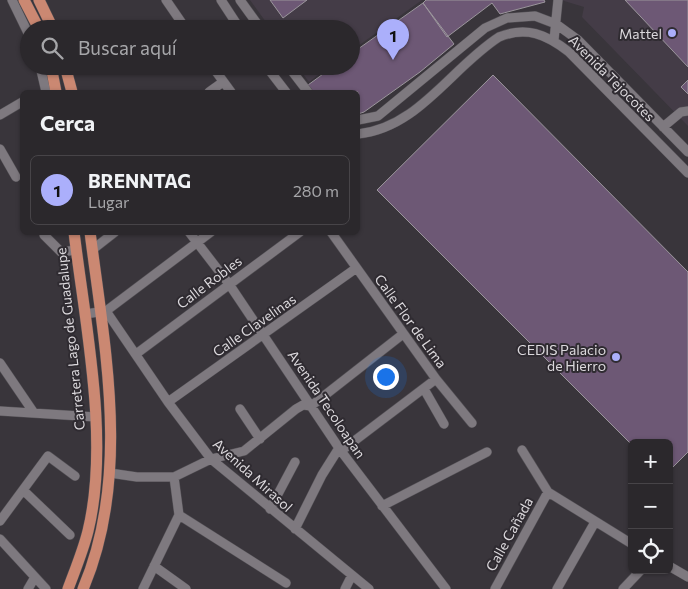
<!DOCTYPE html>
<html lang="es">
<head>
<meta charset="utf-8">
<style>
  :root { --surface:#2b282c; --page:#373438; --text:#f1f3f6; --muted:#a6a6a9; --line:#474448; --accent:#abaffb }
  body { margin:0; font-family:Commissioner,sans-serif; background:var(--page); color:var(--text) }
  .controls { position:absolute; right:15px; bottom:15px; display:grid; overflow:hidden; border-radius:8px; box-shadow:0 1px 4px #0004 }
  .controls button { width:45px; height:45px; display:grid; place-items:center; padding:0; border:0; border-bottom:1px solid var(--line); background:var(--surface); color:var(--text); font:25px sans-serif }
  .you { position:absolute; left:385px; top:376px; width:18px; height:18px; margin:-12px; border:4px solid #fff; border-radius:50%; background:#1a73e8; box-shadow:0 0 0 8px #1a73e833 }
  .badge { display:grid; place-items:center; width:32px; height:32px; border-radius:50%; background:var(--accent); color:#111; font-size:16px; font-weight:700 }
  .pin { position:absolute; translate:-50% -41px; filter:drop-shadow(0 1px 2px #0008) }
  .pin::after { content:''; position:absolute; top:26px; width:18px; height:15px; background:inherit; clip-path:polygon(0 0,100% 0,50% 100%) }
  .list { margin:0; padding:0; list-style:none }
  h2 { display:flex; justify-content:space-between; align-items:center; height:65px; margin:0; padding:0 20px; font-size:21px }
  h2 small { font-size:16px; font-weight:400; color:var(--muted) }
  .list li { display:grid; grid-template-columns:32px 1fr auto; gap:15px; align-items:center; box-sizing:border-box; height:70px; margin:0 10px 10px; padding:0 10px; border:1px solid var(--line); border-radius:8px }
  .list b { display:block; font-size:19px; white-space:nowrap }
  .list p { margin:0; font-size:16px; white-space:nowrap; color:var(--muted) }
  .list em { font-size:16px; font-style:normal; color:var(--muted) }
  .icon { flex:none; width:28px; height:28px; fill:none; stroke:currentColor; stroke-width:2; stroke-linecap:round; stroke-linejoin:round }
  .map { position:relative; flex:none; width:688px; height:589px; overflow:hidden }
  .search { position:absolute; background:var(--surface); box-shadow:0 1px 4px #0004; left:20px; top:20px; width:340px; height:55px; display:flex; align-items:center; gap:12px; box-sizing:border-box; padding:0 18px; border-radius:28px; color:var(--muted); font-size:19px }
  .panel { position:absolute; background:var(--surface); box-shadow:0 1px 4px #0004; left:20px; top:90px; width:340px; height:145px; border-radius:8px }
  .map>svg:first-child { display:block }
  .built { fill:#443c47 }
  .building { fill:#6d5875; stroke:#9b969c }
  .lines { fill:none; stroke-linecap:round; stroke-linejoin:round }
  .minor-casing { stroke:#545156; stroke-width:10 }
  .major-casing { stroke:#545156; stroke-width:12 }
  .minor { stroke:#7e797f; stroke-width:9 }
  .major { stroke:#cb8872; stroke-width:11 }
  .poi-dot { fill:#abaffb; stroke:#2f2b31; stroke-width:2 }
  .labels { text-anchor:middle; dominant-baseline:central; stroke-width:4; stroke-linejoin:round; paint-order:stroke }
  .poi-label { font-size:14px; fill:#dbd8dc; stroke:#2f2b31; text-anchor:end }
  .street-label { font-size:14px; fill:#dbd8dc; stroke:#2f2b31 }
</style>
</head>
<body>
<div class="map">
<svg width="688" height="589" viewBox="0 0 688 589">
  <rect width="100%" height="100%" fill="#39353b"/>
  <path class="built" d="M250,0h172l-71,51v-22h-80z
    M561,0h127v126l-106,-109 2,-10z
    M297,66h33l-21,16z"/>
  <path class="building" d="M270,0h37l-24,18z
    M426,0h118l1,2 -45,12 -8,-11 -45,34 -24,-34z
    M625,0h63v67z
    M423,3l31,41 -34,28 -56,40 -6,2v-22h-45l-5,-7 26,-19h17v-12z
    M493,75l195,197v180l-19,19v-28h-37v2l-255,-255z
    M688,80v14l-7,-7z"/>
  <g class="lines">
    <defs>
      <path id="minor" d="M12,0l17,35
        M166,0l20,29
        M221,0l19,29
        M240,0l21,29
        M554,40l4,-40
        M40,66l6,26
        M212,66l19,26
        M266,66l20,26
        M288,66l20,26
        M209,92l14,-10
        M0,115l22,-13
        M358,120l20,-4 107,-88 22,-10 28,-2 21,8 22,16 110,112
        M663,127l18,-15 7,-1
        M358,134c60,-6 93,-66 141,-97 27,-11 47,-3 70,15l119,121
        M0,149l16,28
        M189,232l40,52 112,167 105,138
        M331,232l105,147 36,44
        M44,235l17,17 15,-2
        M92,250l23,-18
        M106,311l62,91 43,57 158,130
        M85,314l21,-3 105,-79
        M136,354l164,-122
        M0,363l34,50
        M424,389l20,35
        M168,402l187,-133
        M240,409l20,30
        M0,411l96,6
        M522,450l26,42 84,52
        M341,451l95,-72
        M110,473l27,4h37l37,-18 33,-8 52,-42 7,-4 8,1 92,-72
        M23,490l47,45
        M382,506l105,-54
        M270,509l25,-47
        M179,515l107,68
        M0,521l48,-65 27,20
        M295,529l27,-54 17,-27
        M0,539l46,50
        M154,566l32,23
        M669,566l19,11
        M28,589l7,-12
        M143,589l36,-74 -5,-38
        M345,589l7,-14
        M495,589l53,-97
        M557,589l38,-67
        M623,589l18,-19"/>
      <path id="major" d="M24,0l15,29
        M39,0l14,29
        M51,66l5,26
        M65,66l7,26
        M68,589c7,-19 15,-38 20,-58 22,-90 -3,-207 -14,-299
        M83,589c48,-113 22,-239 7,-357"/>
    </defs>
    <use href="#minor" class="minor-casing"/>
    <use href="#major" class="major-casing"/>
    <use href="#minor" class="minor"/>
    <use href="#major" class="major"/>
  </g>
  <g class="poi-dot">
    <circle cx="672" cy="33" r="5"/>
    <circle cx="616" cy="357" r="5"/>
  </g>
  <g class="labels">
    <g class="poi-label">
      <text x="662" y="33">Mattel</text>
      <text x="606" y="349">CEDIS Palacio<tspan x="606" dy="16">de Hierro</tspan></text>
    </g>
    <g class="street-label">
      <text transform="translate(612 78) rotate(45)">Avenida Tejocotes</text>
      <text transform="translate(209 282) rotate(-37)">Calle Robles</text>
      <text transform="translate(411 321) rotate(54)">Calle Flor de Lima</text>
      <text transform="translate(254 325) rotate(-35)">Calle Clavelinas</text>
      <text transform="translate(70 339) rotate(-96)">Carretera Lago de Guadalupe</text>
      <text transform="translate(327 404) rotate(56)">Avenida Tecoloapan</text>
      <text transform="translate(253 475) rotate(42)">Avenida Mirasol</text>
      <text transform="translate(509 534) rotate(-61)">Calle Cañada</text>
    </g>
  </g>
</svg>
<div class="controls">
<button>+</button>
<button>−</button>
<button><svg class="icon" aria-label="locate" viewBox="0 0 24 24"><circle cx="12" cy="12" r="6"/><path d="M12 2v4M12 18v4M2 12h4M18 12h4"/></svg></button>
</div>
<div class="you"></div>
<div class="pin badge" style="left:393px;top:60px">1</div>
<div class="search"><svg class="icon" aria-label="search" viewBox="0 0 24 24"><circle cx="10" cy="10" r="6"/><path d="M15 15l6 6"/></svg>Buscar aquí</div>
<section class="panel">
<h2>Cerca<small></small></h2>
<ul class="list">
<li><span class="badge">1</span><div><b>BRENNTAG</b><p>Lugar</p></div><em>280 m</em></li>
</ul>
</section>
</div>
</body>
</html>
